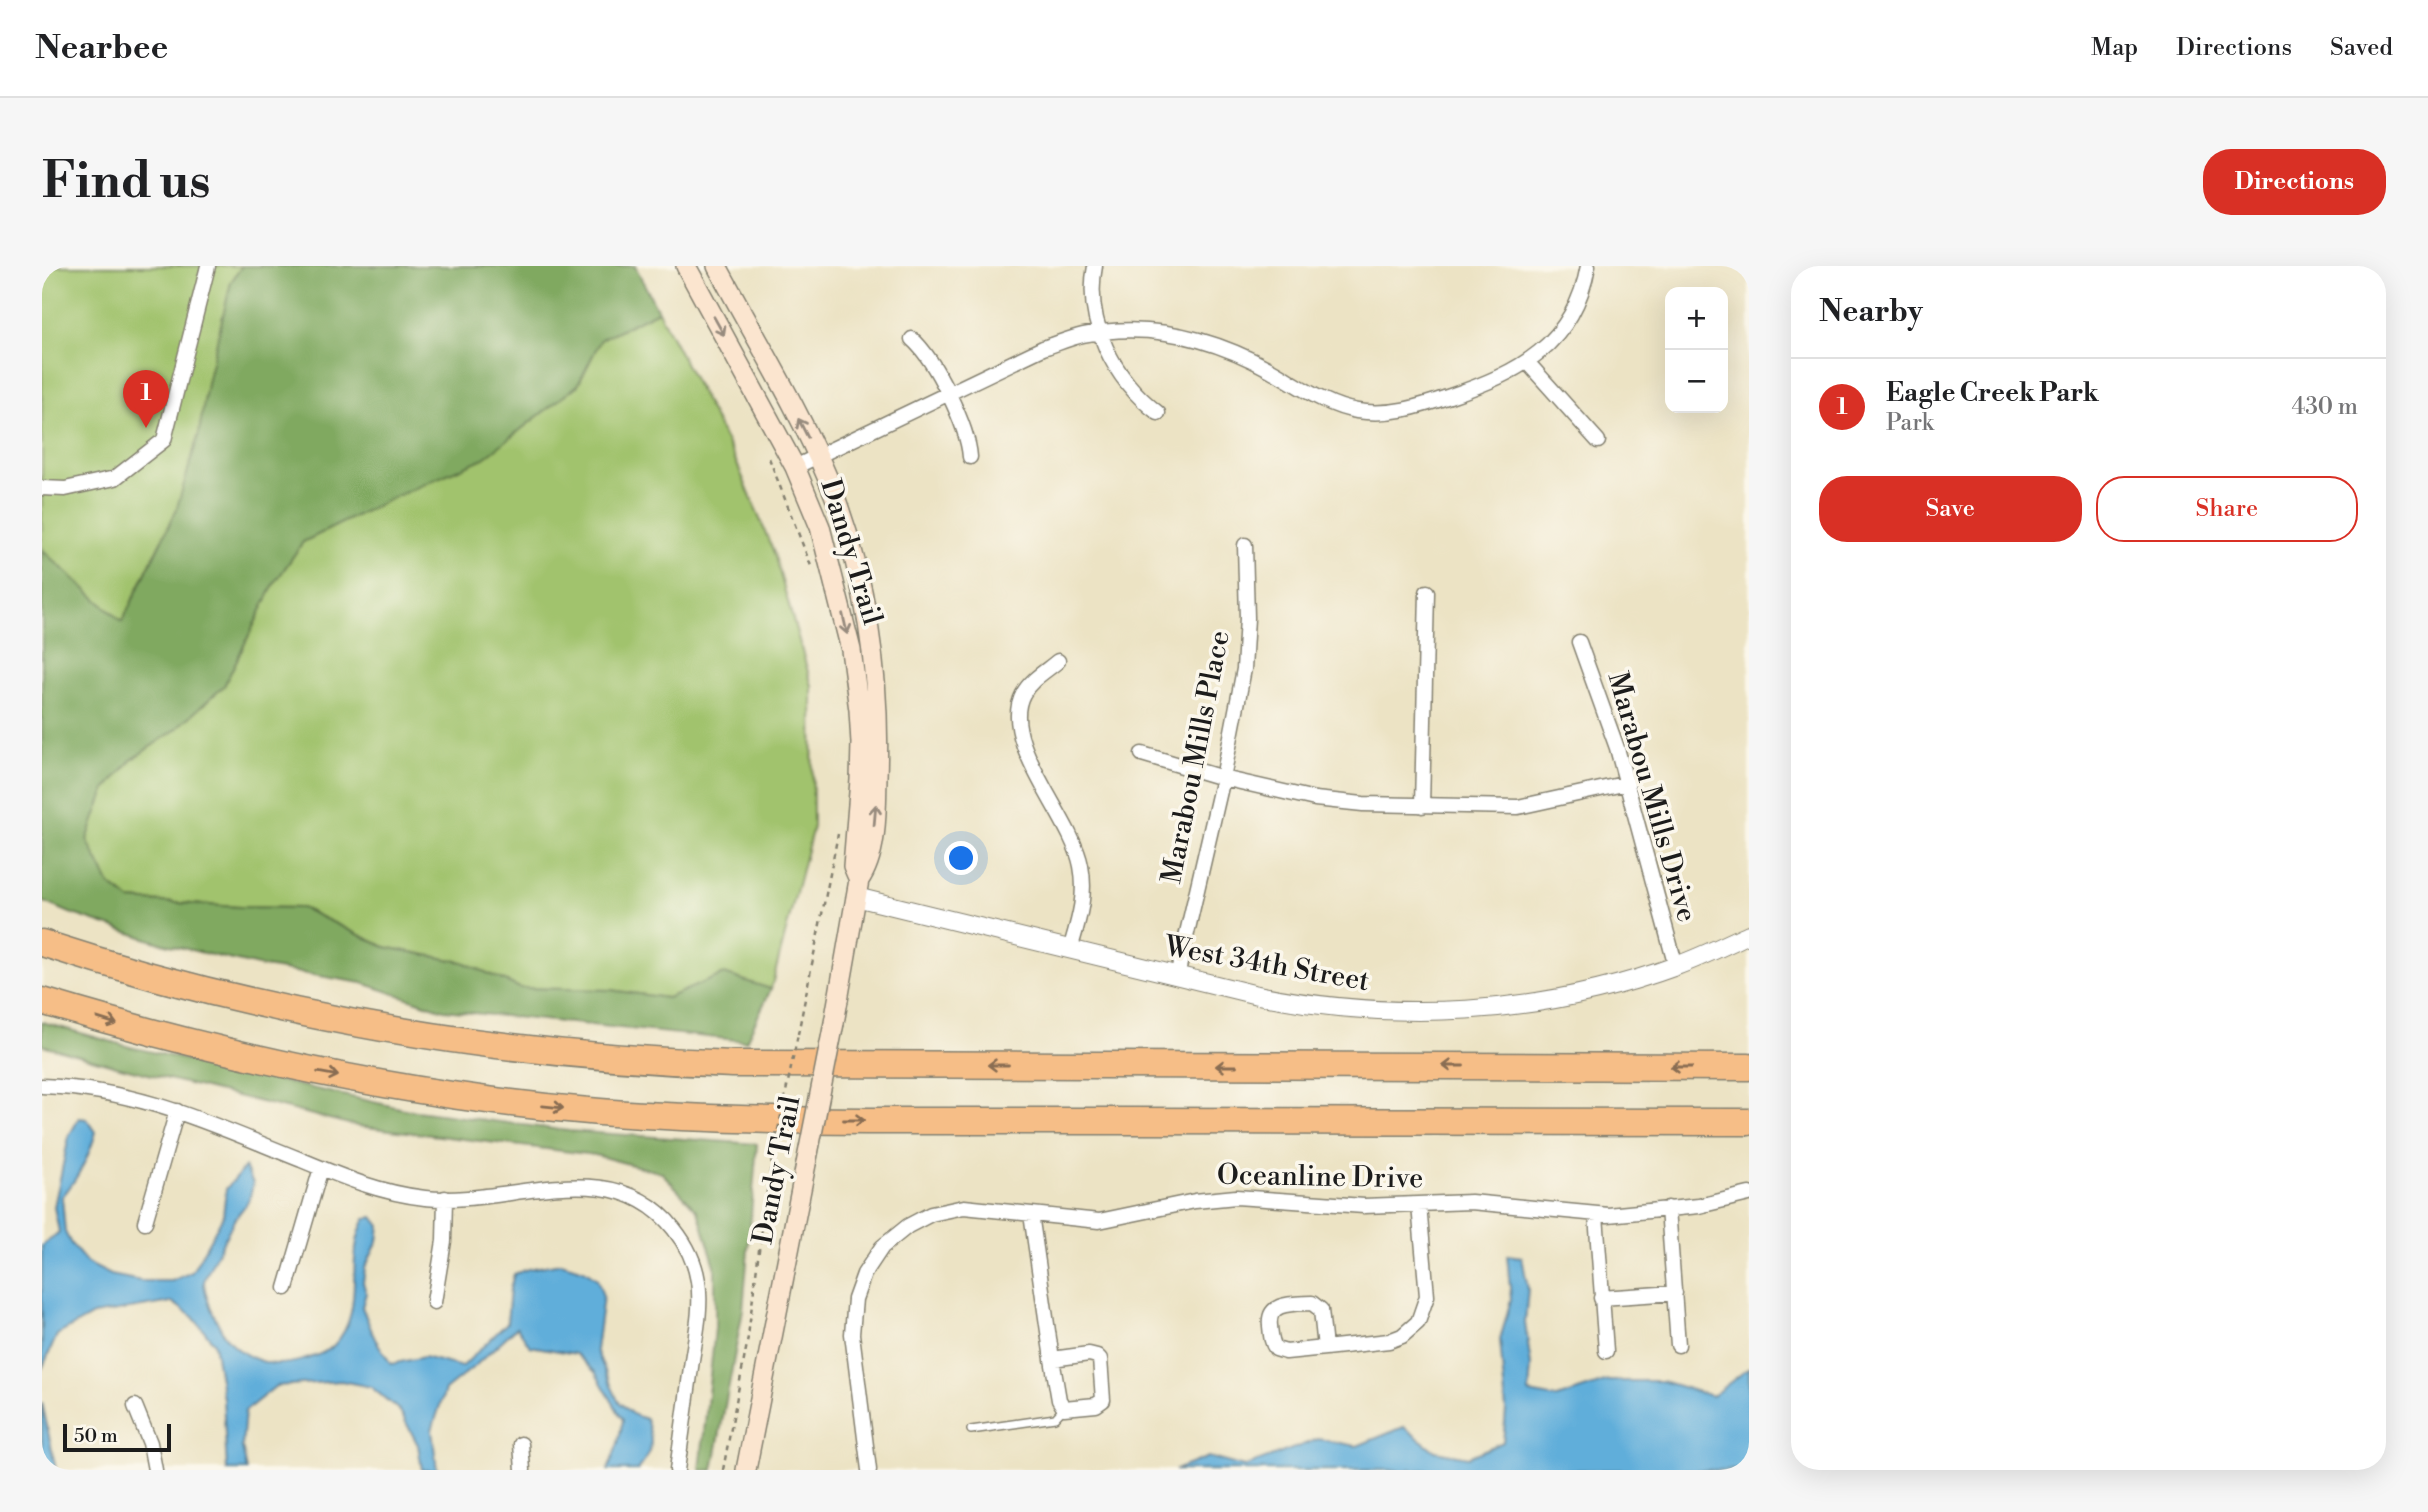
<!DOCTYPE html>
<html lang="en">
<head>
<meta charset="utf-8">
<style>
  :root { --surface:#fff; --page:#f6f6f6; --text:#202124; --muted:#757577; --line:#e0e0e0; --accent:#d93025 }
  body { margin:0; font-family:"Libre Bodoni",serif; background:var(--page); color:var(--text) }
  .controls { position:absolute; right:21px; top:21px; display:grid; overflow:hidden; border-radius:14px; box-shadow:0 7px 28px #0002 }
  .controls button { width:63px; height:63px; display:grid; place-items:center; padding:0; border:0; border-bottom:2px solid var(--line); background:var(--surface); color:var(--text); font:35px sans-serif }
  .scale { position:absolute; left:21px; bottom:18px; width:108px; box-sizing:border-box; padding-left:7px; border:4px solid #1c1c1c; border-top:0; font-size:19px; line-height:24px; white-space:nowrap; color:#1c1c1c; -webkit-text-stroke:5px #fbf7ec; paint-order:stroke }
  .you { position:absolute; left:920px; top:593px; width:24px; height:24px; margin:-18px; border:5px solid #fff; border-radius:50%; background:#1a73e8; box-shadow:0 0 0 10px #1a73e833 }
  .badge { display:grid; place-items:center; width:46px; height:46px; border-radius:50%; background:var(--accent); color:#fff; font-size:23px; font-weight:700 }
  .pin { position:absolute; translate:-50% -58px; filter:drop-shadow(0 2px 4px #0008) }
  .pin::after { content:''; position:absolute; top:37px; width:24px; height:21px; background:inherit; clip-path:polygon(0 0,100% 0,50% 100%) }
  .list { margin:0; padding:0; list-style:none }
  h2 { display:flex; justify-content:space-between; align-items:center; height:91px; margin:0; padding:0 28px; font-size:30px }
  h2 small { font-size:23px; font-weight:400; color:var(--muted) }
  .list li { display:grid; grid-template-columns:46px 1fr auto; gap:21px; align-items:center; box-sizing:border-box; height:98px; padding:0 28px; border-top:2px solid var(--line) }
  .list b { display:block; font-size:26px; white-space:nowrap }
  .list p { margin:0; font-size:23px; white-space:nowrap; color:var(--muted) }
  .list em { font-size:23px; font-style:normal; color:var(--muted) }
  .actions { display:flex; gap:14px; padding:21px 28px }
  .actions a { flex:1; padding:16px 0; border:2px solid var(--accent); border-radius:28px; text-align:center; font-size:24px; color:var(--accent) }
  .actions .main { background:var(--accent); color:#fff }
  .map { position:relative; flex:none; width:1707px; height:1204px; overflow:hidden; border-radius:28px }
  header { display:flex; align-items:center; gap:42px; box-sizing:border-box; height:98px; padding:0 35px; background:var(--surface); border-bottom:2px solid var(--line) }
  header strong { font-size:33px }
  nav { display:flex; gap:38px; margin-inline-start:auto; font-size:24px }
  .intro { display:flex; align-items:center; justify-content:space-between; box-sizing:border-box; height:168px; padding:0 42px }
  h1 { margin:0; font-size:49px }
  .button { padding:18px 32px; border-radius:28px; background:var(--accent); color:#fff; font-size:24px; font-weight:700 }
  main { display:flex; gap:42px; padding:0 42px }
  aside { flex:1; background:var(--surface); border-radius:28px; box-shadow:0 7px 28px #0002 }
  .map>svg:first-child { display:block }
  .green { fill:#a1c36d; stroke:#5e7044; stroke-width:2 }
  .forest { fill:#80a960; stroke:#4e623e; stroke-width:2 }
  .water { fill:#60aeda; stroke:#3e657b; stroke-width:2 }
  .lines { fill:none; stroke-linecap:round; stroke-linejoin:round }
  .service-casing { stroke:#848070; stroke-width:10 }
  .minor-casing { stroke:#848070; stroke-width:17 }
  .tertiary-casing { stroke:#848070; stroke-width:20 }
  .secondary-casing { stroke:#848070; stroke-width:22 }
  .motorway-casing { stroke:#848070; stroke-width:29 }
  .path { stroke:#848070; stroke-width:2.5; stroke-dasharray:5 5; stroke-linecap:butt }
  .service { stroke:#fff; stroke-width:7 }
  .minor { stroke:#fff; stroke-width:14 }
  .tertiary { stroke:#fff; stroke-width:18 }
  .secondary { stroke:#fbe5cf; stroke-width:19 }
  .motorway { stroke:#f6be87; stroke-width:26 }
  .secondary-bridge-casing { stroke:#848070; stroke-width:22; stroke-linecap:butt }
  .path-bridge { stroke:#848070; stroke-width:2.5; stroke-dasharray:5 5; stroke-linecap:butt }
  .secondary-bridge { stroke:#fbe5cf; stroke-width:19 }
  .oneway { stroke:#978b7e }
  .oneway2 { stroke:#896d52 }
  .labels { text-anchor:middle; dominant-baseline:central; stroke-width:7; stroke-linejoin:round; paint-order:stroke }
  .street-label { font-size:28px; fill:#1c1c1c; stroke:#fbf7ec }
</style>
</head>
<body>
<header>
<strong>Nearbee</strong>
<nav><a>Map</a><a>Directions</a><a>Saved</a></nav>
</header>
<div class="intro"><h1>Find us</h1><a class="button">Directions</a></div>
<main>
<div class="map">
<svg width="1707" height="1204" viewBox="0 0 1707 1204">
  <rect width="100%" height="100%" fill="#fbf7ec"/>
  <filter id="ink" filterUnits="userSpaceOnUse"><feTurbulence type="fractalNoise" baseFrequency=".0143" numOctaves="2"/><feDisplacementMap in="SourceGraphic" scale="14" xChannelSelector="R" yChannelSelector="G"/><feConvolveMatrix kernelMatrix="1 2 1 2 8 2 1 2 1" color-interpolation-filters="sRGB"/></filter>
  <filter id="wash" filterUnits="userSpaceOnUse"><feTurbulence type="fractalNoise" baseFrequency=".00686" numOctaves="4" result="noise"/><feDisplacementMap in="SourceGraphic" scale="28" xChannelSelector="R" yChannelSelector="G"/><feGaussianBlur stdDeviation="1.57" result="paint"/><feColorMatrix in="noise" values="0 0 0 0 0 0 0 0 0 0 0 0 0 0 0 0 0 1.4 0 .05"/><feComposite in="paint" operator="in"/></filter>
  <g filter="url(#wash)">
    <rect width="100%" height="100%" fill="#ece3c4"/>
    <path class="green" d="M0,0h359l-124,215 -116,60 -39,81 -80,-18z
      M616,45l75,143 41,99 38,133 1,141 -42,162 -47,-15 -57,24 -56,-8 -91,-2 -57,-26 -78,-15 -83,-39 -62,-1 -110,-7 -20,-15 -24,-45 19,-50 26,-30 44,-30 49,-44 50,-102 29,-42 85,-42 190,-115 23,-46z"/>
    <path class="forest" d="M200,0h393l23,45 -57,28 -23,46 -94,73 -96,42 -85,42 -29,42 -50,102 -49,44 -44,30 -26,30 -18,50 23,45 20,15 110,7 62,1 83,39 78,15 57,26 91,2 56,8 57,-24 47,15 -25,52 -302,-31 -82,-27 -104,-17 -101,-24 -87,-29 -28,-12v-351l80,72 54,-111 23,-78 8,-50 24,-101z
      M0,756l88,25 279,63 160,21 188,13 -14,166 -30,160h-13l15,-142v-62l-17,-55 -36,-38 -67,-18 -238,-29 -237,-59 -78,-22z"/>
    <path class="water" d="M37,852l8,1 9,13c-7,25 -17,45 -34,65l3,35 6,12 16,19 24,12 30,6h31l20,-9 31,-56 3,-27 19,-22 8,16c-1,5 -2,11 -4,16 -3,8 -11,14 -15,21 -4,9 -30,57 -30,62 1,16 9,32 16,45 8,19 29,32 49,36 16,4 55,-7 65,-18 34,-35 9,-87 31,-126l8,-2 7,9 -2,15 -13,27 -2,14 3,11 -4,14 13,32 16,25 33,-7 38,10 45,-44 3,-34 4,-15 14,-5 33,-6 23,7 13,9 6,17 -7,54 22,51 14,13 14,5c8,21 7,33 -8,51h-30l10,-27 5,-23 -28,-48 -19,-18 -46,-8 -13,-19 -41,38 -31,25 -13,40 5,40h-15l-4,-25 -18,-34 -29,-24 -30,-6 -65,5 -31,25 -3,36 5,23h-20l-4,-71 -9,-56 -21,-26 -21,-15 -79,13 -36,20 -15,34v-123l17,-14 -5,-25 15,-71z
      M1465,989l15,2 6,32 -3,34 6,42 -2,28 28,5 51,-17h54l50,15 37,-28v102h-574l33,-13 36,10 74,-28 39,7 47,-19 31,24 33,6 35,-15 3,-32 -6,-70 11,-41z
      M0,1136l14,68h-14z"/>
  </g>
  <g filter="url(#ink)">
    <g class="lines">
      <defs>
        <path id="service" d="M929,1164l84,-12 9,-10"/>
        <path id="minor" d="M1053,0c-11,55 19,114 63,147
          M870,73c23,20 56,88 58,118
          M1485,96l71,79
          M753,201l248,-119c13,-4 27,-10 40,-13 68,-14 130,3 188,35 27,15 55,36 86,41 33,5 62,-4 93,-15 68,-23 124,-51 138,-130
          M0,222l23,1 50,-11 49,-38 44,-174
          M1537,376l38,106 59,219
          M1016,395c-12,10 -28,19 -35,33 -25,47 49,123 58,172 6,30 -3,56 -11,84
          M1100,488l81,24 92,21 48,5 155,3 110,-24
          M1380,540l5,-214
          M1135,710l46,-198 21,-109 3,-51 -2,-73
          M0,820c97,3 169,38 257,73 41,17 81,34 126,39 84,9 187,-48 249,31 12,15 21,33 24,52 4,26 -2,53 -6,79 -5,37 -10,73 -15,110
          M1626,942l10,137
          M989,948l21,145
          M1554,949l10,136
          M103,956l32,-111
          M244,1022l35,-120
          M1559,1032l74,-5
          M392,1036l10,-61 1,-43
          M1270,1037l9,7 4,38 -39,4 -10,-3c-5,-7 -5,-14 -6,-23 -3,-25 24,-22 42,-23z
          M1283,1082l64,-7 13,-5 16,-14 9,-26 -8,-91
          M1047,1088l8,2 3,3 3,41 -7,5 -32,3 -5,-8 -7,-41z
          M93,1140l15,37 5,27
          M479,1178l2,26
          M827,1204l-17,-136 3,-35 9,-25 18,-27 26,-21 23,-12 33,-7 135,14 96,-20 41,-4 128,9 107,-4 137,13 91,-9 50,-12"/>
        <path id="tertiary" d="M814,631l397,97c141,29 287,22 423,-28 25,-9 49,-21 73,-32"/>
        <path id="secondary" d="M644,0l109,201 25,60 31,123 8,60 2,33 -1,37 -7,86 6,14
          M675,0c37,70 80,139 111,213 38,93 53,197 49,298 -1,32 1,76 -18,103l-25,143
          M704,1204l60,-306"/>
        <path id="motorway" d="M0,677c223,73 457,113 691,121l1016,3
          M0,735c182,55 368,96 558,111 172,13 346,8 518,9 211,0 421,1 631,1"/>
      </defs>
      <use href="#service" class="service-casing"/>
      <use href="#minor" class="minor-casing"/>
      <use href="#tertiary" class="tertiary-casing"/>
      <use href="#secondary" class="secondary-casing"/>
      <use href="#motorway" class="motorway-casing"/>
      <path class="path" d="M727,192l42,108
        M756,768l40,-200
        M681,1204l24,-126 17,-133 8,-52"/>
      <use href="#service" class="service"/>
      <use href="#minor" class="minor"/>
      <use href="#tertiary" class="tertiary"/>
      <use href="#secondary" class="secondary"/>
      <use href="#motorway" class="motorway"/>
      <defs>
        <path id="secondary-bridge" d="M764,898l28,-141"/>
      </defs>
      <use href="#secondary-bridge" class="secondary-bridge-casing"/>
      <path class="path-bridge" d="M730,893l26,-125"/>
      <use href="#secondary-bridge" class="secondary-bridge"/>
    </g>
    <defs><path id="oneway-shaft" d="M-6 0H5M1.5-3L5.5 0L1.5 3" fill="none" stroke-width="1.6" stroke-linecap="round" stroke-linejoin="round" transform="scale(1.75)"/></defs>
    <g class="oneway">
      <use href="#oneway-shaft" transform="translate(677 60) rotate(61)"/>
      <use href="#oneway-shaft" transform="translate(761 162) rotate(-117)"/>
      <use href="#oneway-shaft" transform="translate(803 358) rotate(77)"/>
      <use href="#oneway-shaft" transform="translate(833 549) rotate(-85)"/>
    </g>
    <g class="oneway2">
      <use href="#oneway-shaft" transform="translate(65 755) rotate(17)"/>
      <use href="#oneway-shaft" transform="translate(956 799) rotate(-180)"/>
      <use href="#oneway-shaft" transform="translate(1184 800) rotate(-180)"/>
      <use href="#oneway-shaft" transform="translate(1411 800) rotate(-180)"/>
      <use href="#oneway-shaft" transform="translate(1639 801) rotate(-180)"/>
      <use href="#oneway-shaft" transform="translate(286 808) rotate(10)"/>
      <use href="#oneway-shaft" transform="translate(511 841) rotate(6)"/>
      <use href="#oneway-shaft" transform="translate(812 854)"/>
    </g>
  </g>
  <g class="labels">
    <g class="street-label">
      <text transform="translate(809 286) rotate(73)">Dandy Trail</text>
      <text transform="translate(1154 491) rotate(-79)">Marabou Mills Place</text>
      <text transform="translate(1610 531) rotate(74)">Marabou Mills Drive</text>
      <text transform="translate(1225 698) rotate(10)">West 34th Street</text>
      <text transform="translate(735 904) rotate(-79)">Dandy Trail</text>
      <text transform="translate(1278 911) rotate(1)">Oceanline Drive</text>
    </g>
  </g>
</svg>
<div class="controls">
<button>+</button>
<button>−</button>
</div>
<div class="scale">50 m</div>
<div class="you"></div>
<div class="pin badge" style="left:104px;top:162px">1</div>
</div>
<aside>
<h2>Nearby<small></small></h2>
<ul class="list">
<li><span class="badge">1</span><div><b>Eagle Creek Park</b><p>Park</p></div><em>430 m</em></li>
</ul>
<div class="actions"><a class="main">Save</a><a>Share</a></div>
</aside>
</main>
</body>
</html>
